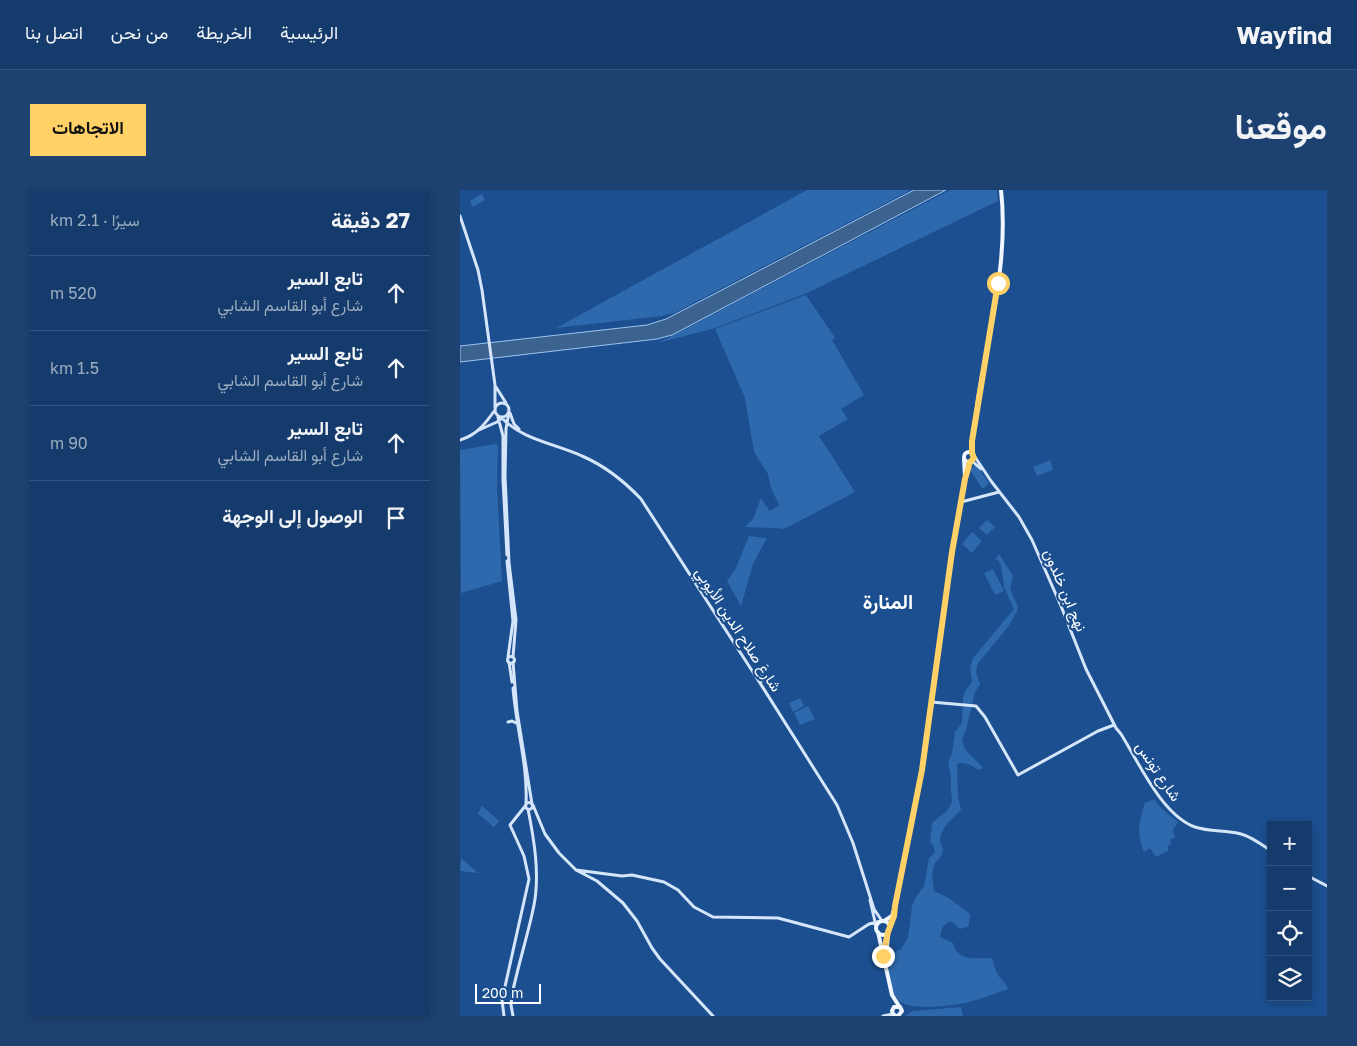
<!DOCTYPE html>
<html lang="ar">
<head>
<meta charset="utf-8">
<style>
  :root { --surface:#143b6b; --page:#1d4271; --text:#f1f3f6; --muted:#9dadc1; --line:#33557e; --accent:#ffd166 }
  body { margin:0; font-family:"Golos Text",Vazirmatn,sans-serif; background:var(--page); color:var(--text); direction:rtl }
  .controls { position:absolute; right:15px; bottom:15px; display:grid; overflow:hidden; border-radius:0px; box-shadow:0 2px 8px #0003 }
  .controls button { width:45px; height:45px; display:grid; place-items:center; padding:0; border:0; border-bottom:1px solid var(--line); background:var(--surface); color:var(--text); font:25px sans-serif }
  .scale { position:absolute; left:15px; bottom:12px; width:66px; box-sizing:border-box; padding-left:5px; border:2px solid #fff; border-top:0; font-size:14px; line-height:18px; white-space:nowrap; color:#fff; -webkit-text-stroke:4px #1b4f8f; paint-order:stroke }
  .stop { position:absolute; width:15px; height:15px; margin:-11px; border:4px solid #ffd166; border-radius:50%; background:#fff }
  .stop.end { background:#ffd166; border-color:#fff; box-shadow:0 1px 5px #0008 }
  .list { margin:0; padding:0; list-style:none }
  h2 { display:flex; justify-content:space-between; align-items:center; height:65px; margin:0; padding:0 20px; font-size:21px }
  h2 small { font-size:16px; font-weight:400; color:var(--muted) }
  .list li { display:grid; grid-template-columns:32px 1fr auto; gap:15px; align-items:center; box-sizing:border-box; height:75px; padding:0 20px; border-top:1px solid var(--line) }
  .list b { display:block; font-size:19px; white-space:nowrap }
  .list p { margin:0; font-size:16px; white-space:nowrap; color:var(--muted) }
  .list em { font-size:16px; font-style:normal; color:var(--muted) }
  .icon { flex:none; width:28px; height:28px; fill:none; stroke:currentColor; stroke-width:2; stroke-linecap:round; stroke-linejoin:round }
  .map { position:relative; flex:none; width:867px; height:826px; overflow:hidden; direction:ltr; border-radius:0px }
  header { display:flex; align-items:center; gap:30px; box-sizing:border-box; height:70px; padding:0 25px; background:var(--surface); border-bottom:1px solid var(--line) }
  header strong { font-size:24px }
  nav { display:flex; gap:28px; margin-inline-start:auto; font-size:18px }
  .intro { display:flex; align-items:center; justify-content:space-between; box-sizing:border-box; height:120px; padding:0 30px }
  h1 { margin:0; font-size:35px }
  .button { padding:12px 22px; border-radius:0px; background:var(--accent); color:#111; font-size:18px; font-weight:700 }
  main { display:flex; gap:30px; padding:0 30px }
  aside { flex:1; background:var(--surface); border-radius:0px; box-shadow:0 2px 8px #0003 }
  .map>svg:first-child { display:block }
  .green { fill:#2e69ad }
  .water { fill:#3c6290; stroke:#9cc4f0 }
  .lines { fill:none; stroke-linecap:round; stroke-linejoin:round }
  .secondary { stroke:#d6e6fa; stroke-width:3 }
  .primary { stroke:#f0f6ff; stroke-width:4 }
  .route { stroke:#ffd166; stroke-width:6 }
  .labels { text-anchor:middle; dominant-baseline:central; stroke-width:4.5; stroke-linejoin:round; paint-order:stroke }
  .street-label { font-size:15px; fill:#fff; stroke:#1b4f8f }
  .district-label { font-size:20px; font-weight:bold; fill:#fff; stroke:#1b4f8f }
</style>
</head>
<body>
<header>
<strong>Wayfind</strong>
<nav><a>الرئيسية</a><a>الخريطة</a><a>من نحن</a><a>اتصل بنا</a></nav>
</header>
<div class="intro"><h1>موقعنا</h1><a class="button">الاتجاهات</a></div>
<main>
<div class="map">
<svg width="867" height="826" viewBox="0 0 867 826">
  <rect width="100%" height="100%" fill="#1b4f8f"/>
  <path class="green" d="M347,0h104l-237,123 -12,3 -106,12z
    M490,0h47l1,11 -193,93 -90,34 -57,15z
    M22,4l3,6 -12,7 -3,-6z
    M346,105l29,43 -3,2 32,55 -23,14 7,10 -29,17 36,56 -71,37 -10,-1 -29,-1 8,-8 8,-21 9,13 9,-6 -8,-17 -3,-14 -14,-22 -9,-54 -30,-69z
    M36,254l2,2 -1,42 5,93 -41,12 -1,-143z
    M590,270l3,10 -16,6 -4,-9z
    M515,275l2,1 12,17 -5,5h-2l-12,-18z
    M527,330l8,7 -8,8 -8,-7z
    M512,342l10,9 -10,12 -10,-9z
    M289,346l18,2 -14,26 -12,42 -14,-25 8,-11z
    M539,364l14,22 -3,13 8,18 -1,4 -9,16 -30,36 -2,9 4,12 -5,8 -9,38 -4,10c2,13 13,18 21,28l-5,2c-5,-4 -15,-9 -21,-6l1,33 3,13 -15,15 -5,9 -1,7 3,8 -1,6 -7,8 -3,11 2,17 15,7 21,16 -1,12 -9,3 -8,-7h-4l-6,6 -2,9 13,6c4,19 23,15 38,15 4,5 3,11 7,17 3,5 8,7 10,14 -15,5 -32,12 -48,15 -14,2 -54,7 -63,-5 -9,-11 -9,-32 -8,-45l12,-5 7,-11 4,-32 4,-9 8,-11 5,-28 6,-6 -2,-7 -3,-2 2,-20 16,-13 4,-9 -1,-10v-13l-3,-16 4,-9 3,-21 7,-9 1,-26 2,-6 7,-9 -2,-14 3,-10 41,-49 -10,-22 -3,-21 -3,-6 -3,-1z
    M533,379l11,22 -9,4 -11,-22z
    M340,508l4,8 -11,6 -4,-9z
    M348,516l7,13 -15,6 -6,-12z
    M694,609l8,10 16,13 -5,8 2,7 -5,3 1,3 -3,3v5l-12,6 -6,-9 -6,4c-8,-18 -5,-31 1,-49z
    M22,616l17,15 -5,6 -16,-13z
    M1,667v1l17,15 -18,-2z
    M501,817l2,9h-58l8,-5z"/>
  <path class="water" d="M454,0h32l-274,145 -15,4 -197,23v-16l187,-21 19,-6z"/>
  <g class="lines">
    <path class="secondary" d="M0,26l18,54 4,20 13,95v23
      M36,197l10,16
      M35 220a7 7 0 1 1 14 0a7 7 0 1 1-14 0Z
      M49,222l-3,17 -1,47 4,87 7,57 -3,37
      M50,223l4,11 5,5
      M38,227l5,19v44l4,75
      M19,240l18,-8 5,-4c19,21 54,26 80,38 21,9 42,25 59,43l119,184 77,122 16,38 21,66 8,12
      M0,250c17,-5 25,-16 35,-30
      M513,264l18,27 28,36 13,23 29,66 25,63 30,59 5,6c18,29 41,81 74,93 15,5 30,3 46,7 11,3 20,10 30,17
      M512,271l9,8
      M501,312l38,-10
      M47,371l6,60 -5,36
      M47.5 470a3.5 3.5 0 1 1 7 0a3.5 3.5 0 1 1-7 0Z
      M49,472l3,20
      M53,472l4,49 15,93
      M301,492l1,-8 5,-8
      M53,498c3,39 15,77 13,116
      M471,512l45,4 9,11 33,58 80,-44 16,-6
      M48,532l4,-1 4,2
      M65.5 616a3.5 3.5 0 1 1 7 0a3.5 3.5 0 1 1-7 0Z
      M73,615l12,29 14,19 17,17 21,11 26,22 14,18 15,27 8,11 53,57
      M116,680l46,6 10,-1 32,7 14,8 16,17 19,10 65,1 71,19 20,-13 12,-3
      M848,686l19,10
      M410,710l6,26
      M44,826l-2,-16 27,-121 -5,-23 -14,-31 16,-20
      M53,826l-2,-11 1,-10c6,-30 16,-60 22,-90 6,-31 0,-66 -6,-96
      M423,826l10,-2"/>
    <path class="primary" d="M504 267a5 5 0 1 1 10 0a5 5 0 1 1-10 0Z
      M512,263c0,-18 4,-36 6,-54 11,-69 31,-139 23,-209
      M504,269l1,18
      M424,731l8,-5 3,-10 27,-136 30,-218 13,-73 5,-17
      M416 738a7 7 0 1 1 14 0a7 7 0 1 1-14 0Z
      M430,738l5,-15
      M418,742l14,63 7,11
      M426,771l2,-28
      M436,826l-3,-2 -1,-3 2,-4h6l2,4 -4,5"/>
  </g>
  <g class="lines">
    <path class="route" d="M423,766l5,-24 6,-16 1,-10 27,-136 30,-218 13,-73 5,-17 4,-4 -2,-5v-12l26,-158"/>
  </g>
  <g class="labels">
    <g class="street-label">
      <text transform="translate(606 400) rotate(67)">نهج ابن خلدون</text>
      <text transform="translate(279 439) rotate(57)">شارع صلاح الدين الأيوبي</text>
      <text transform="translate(699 581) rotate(56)">شارع تونس</text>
    </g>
    <g class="district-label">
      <text x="428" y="411">المنارة</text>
    </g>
  </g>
</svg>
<div class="controls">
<button>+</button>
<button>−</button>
<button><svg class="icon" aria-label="locate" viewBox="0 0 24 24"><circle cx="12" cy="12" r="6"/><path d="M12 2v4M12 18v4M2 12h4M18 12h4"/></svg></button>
<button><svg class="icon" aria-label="layers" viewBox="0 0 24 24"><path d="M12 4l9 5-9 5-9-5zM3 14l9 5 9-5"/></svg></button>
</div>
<div class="scale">200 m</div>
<div class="stop" style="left:538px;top:93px"></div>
<div class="stop end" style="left:423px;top:766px"></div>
</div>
<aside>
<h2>27 دقيقة<small>سيرًا · 2.1 km</small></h2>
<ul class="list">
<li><svg class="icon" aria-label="ahead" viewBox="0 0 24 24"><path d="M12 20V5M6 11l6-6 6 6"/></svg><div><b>تابع السير</b><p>شارع أبو القاسم الشابي</p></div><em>520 m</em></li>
<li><svg class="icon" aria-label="ahead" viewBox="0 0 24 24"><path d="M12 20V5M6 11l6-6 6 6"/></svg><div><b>تابع السير</b><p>شارع أبو القاسم الشابي</p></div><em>1.5 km</em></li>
<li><svg class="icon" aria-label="ahead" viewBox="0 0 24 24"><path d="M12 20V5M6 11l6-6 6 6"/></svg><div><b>تابع السير</b><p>شارع أبو القاسم الشابي</p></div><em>90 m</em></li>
<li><svg class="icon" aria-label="arrive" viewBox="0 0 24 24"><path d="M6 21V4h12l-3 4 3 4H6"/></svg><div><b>الوصول إلى الوجهة</b></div></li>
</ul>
</aside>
</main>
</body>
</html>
